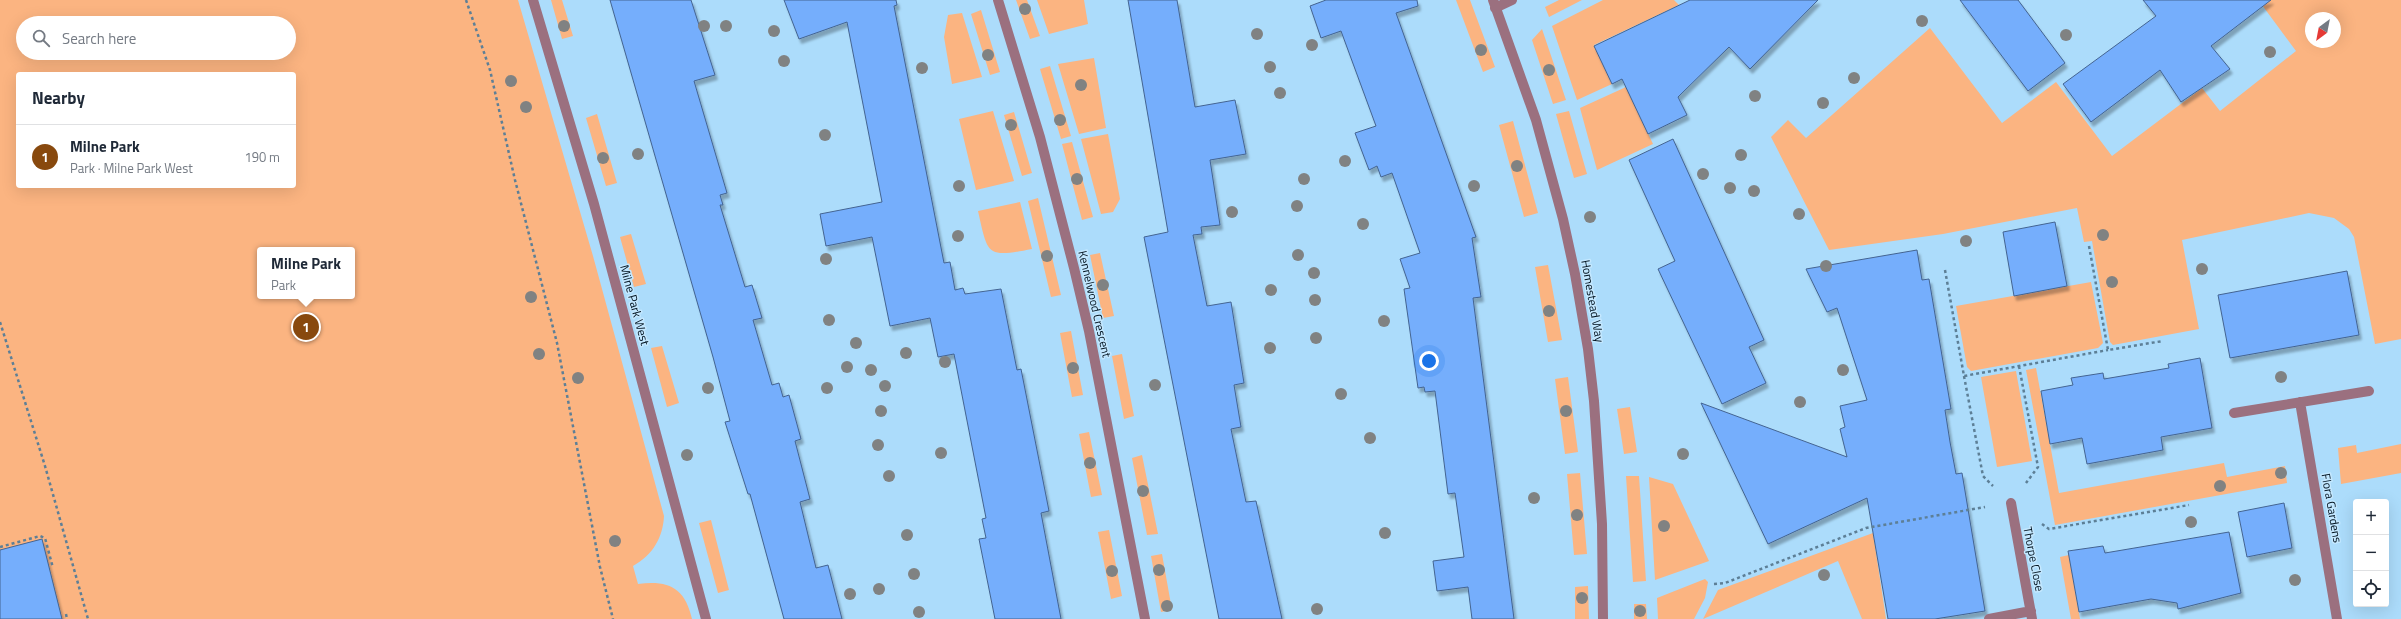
<!DOCTYPE html>
<html lang="en">
<head>
<meta charset="utf-8">
<style>
  :root { --surface:#fff; --page:#f6f6f7; --text:#1f2937; --muted:#747a83; --line:#e0e1e3; --accent:#88490e }
  body { margin:0; font-family:"Titillium Web",sans-serif; background:var(--page); color:var(--text) }
  .controls { position:absolute; right:12px; bottom:12px; display:grid; overflow:hidden; border-radius:4px; box-shadow:0 4px 16px #0002 }
  .controls button { width:36px; height:36px; display:grid; place-items:center; padding:0; border:0; border-bottom:1px solid var(--line); background:var(--surface); color:var(--text); font:20px sans-serif }
  .compass { position:absolute; left:2305px; top:12px; width:36px; height:36px; border-radius:50%; background:var(--surface); box-shadow:0 4px 16px #0002; rotate:212deg }
  .you { position:absolute; left:1429px; top:361px; width:14px; height:14px; margin:-10px; border:3px solid #fff; border-radius:50%; background:#1a73e8; box-shadow:0 0 0 6px #1a73e833 }
  .badge { display:grid; place-items:center; width:26px; height:26px; border-radius:50%; background:var(--accent); color:#fff; font-size:13px; font-weight:700 }
  .pin { position:absolute; translate:-50% -50%; border:2px solid #fff; box-shadow:0 1px 4px #0006 }
  .popup { position:absolute; left:257px; top:247px; width:98px; height:52px; box-sizing:border-box; display:grid; place-content:center; border-radius:4px; background:var(--surface); filter:drop-shadow(0 1px 3px #0005); font-size:13px; white-space:nowrap; color:var(--muted) }
  .popup b { font-size:15px; color:var(--text) }
  .popup::after { content:''; position:absolute; left:50%; top:100%; margin-left:-8px; border:8px solid transparent; border-top-color:var(--surface) }
  .list { margin:0; padding:0; list-style:none }
  h2 { display:flex; justify-content:space-between; align-items:center; height:52px; margin:0; padding:0 16px; font-size:17px }
  h2 small { font-size:13px; font-weight:400; color:var(--muted) }
  .list li { display:grid; grid-template-columns:26px 1fr auto; gap:12px; align-items:center; box-sizing:border-box; height:64px; padding:0 16px; border-top:1px solid var(--line) }
  .list b { display:block; font-size:15px; white-space:nowrap }
  .list p { margin:0; font-size:13px; white-space:nowrap; color:var(--muted) }
  .list em { font-size:13px; font-style:normal; color:var(--muted) }
  .icon { flex:none; width:22px; height:22px; fill:none; stroke:currentColor; stroke-width:2; stroke-linecap:round; stroke-linejoin:round }
  .map { position:relative; flex:none; width:2401px; height:619px; overflow:hidden }
  .search { position:absolute; background:var(--surface); box-shadow:0 4px 16px #0002; left:16px; top:16px; width:280px; height:44px; display:flex; align-items:center; gap:10px; box-sizing:border-box; padding:0 14px; border-radius:22px; color:var(--muted); font-size:15px }
  .panel { position:absolute; background:var(--surface); box-shadow:0 4px 16px #0002; left:16px; top:72px; width:280px; height:116px; border-radius:4px }
  .map>svg:first-child { display:block }
  .green { fill:#fbb481; fill-rule:evenodd }
  .building { fill:#74aefc; stroke:#446491; filter:url(#shadow) }
  .lines { fill:none; stroke-linecap:round; stroke-linejoin:round }
  .path { stroke:#5d7f96; stroke-width:2.5; stroke-dasharray:3 3; stroke-linecap:butt }
  .minor { stroke:#9b707f; stroke-width:10 }
  .tree { fill:#808282 }
  .labels { text-anchor:middle; dominant-baseline:central; stroke-width:3; stroke-linejoin:round; paint-order:stroke }
  .street-label { font-size:12px; fill:#00121f; stroke:#c4e8ff }
</style>
</head>
<body>
<div class="map">
<svg width="2401" height="619" viewBox="0 0 2401 619">
  <defs>
    <filter id="shadow"><feDropShadow dx="2.5" dy="4.5" stdDeviation="1" flood-color="#0004"/></filter>
  </defs>
  <rect width="100%" height="100%" fill="#acdcfb"/>
  <path class="green" d="M0,0h518l75,256 71,260c-1,21 -11,39 -31,50l5,18c31,-4 47,4 54,35h-692zM23,23h266v30h-266zM18,74h276v112h-276zM260,250h92v46h-92z
    M551,0h11l11,36 -11,3z
    M1016,0h11l13,36 -10,3z
    M1037,0h47l4,24 -39,10z
    M1456,0h14l25,67 -12,5z
    M1559,0h23l-33,17 -4,-10z
    M1603,0h71l5,5 -85,40 18,39 -35,16 -25,-74z
    M2269,0h132v339l-26,5 -21,-107 -5,-8 -15,-11 -25,-5 -127,27 17,89 -86,16 -3,-3 -18,-101 -8,1 -7,-34 -134,26 -114,16 -58,-113 17,-17 18,18 124,-110 72,95 54,-41 56,74 90,-68 18,23 76,-60 -34,-46zM2311,18h24v24h-24z
    M981,10l19,62 -10,3 -19,-61z
    M962,13l20,64 -30,7 -8,-47 4,-22z
    M1542,29l24,71 -13,4 -21,-64z
    M1094,58l12,70 -27,6 -21,-70z
    M1050,66l21,70 -10,3 -21,-70z
    M1626,87l27,57 -56,26 -17,-62z
    M993,111l21,70 -38,9 -17,-71z
    M1569,111l18,63 -13,4 -18,-64z
    M1014,112l18,61 -10,3 -18,-61z
    M597,114l20,69 -11,3 -20,-68z
    M1513,121l25,92 -14,4 -25,-92z
    M1108,134l12,65 -7,13 -12,2 -20,-75z
    M1072,142l21,75 -11,3 -20,-76z
    M1038,198l23,97 -10,2 -23,-96z
    M1020,202l12,47c-46,9 -44,6 -54,-38z
    M631,234l15,50 -12,3 -14,-50z
    M1100,253l14,63 -11,2 -13,-63z
    M1548,265l14,75 -14,2 -13,-75z
    M2091,282l12,61 -5,5 -127,23 -4,-4 -11,-61z
    M1071,331l12,64 -11,2 -12,-64z
    M662,346l17,57 -12,4 -16,-59z
    M1122,354l12,62 -10,3 -12,-63z
    M2036,368l23,125 165,-30 3,14 58,-11 2,17 -232,42 -29,-155z
    M2016,371l16,90 -35,6 -16,-90z
    M1568,377l10,75 -13,2 -10,-75z
    M1630,407l7,45 -13,2 -7,-45z
    M1089,432l13,63 -11,2 -12,-63z
    M2401,444v29l-60,11 -3,-36 18,-3 1,8z
    M1142,455l16,79 -11,1 -15,-77z
    M1580,473l7,81 -13,1 -7,-81z
    M1626,476h13l7,105 -13,1z
    M1649,477l24,7 36,77 -54,19z
    M711,520l18,70 -11,3 -19,-70z
    M1109,530l13,66 -11,3 -13,-67z
    M1873,533l13,86h-24l-24,-58 -135,58 15,-29z
    M1162,554l10,56 -11,2 -10,-56z
    M2069,555l11,64h-9l-11,-62z
    M1705,579l3,3 -3,16 -11,21h-36l-1,-21z
    M1588,586l1,33h-14v-32z
    M1634,604h12l1,15h-13z"/>
  <path class="building" d="M610,0h81l24,75 -21,6 33,112 -7,2 3,10h-3l25,82 7,-2 10,33 -9,2 19,65 7,-2 4,14 6,-2 12,44 -6,2 15,58 -10,3 16,66 12,-3 14,54h-58l-34,-125h-2l-23,-72 5,-1 -17,-64z
    M784,0h112l1,5 -3,1 50,257 6,-1 5,28 8,-2 2,6 36,-5 16,81 4,-1 28,142 -8,2 20,106h-66l-16,-80 7,-1 -4,-19 4,-1 -32,-164 -16,3 -8,-39 -40,8 -18,-89 -46,9 -6,-32 62,-12 -35,-180 -48,17z
    M1128,0h49l18,107 40,-7 11,54 -36,6 10,65 -19,2 1,7 -9,1 14,71 24,-4 13,81 -10,2 7,42 -10,2 15,73 10,-1 26,118h-63l-75,-382 24,-5z
    M1326,0h91l1,6 -22,7 80,224 -4,1 9,59 -8,1 41,321h-42l-4,-32 -31,4 -4,-30 31,-4 -9,-64 -7,1 -13,-103 -10,1 -1,-5 -6,1 -14,-99 6,-1 -10,-29 20,-6 -28,-80 -11,4 -4,-11 -8,4 -14,-37 21,-7 -35,-95 -20,7 -11,-32z
    M1690,0h128l-68,69 -21,-22 -51,50 9,18 -39,19 -26,-55 -10,5 -18,-38z
    M1960,0h58l47,63 -37,28z
    M2143,0h128l-60,46 19,23 -49,33 -21,-32 -69,52 -28,-38 93,-68z
    M1673,139l91,201 -15,7 17,36 -44,21 -64,-135 17,-8 -46,-101z
    M2055,222l12,64 -53,10 -11,-64z
    M1917,250l5,30 7,-1 22,130 -6,1 5,32 6,32 6,-1 23,138 -50,8h-47l-21,-121 -99,46 -67,-141 146,54 -7,-28 5,-2 -5,-21 27,-6 -30,-92 -10,4 -21,-43z
    M2347,271l12,64 -129,23 -12,-63z
    M2200,358l12,70 -51,9 2,13 -76,14 -5,-26 -32,6 -9,-53 32,-6 -2,-7 32,-5 1,6 65,-11 -1,-4z
    M2284,503l8,45 -45,9 -9,-45z
    M2229,532l12,61 -63,16 -1,-6 -26,-4 -72,13 -11,-61 35,-5 2,7z
    M42,539l20,80h-62v-69z"/>
  <g class="lines">
    <path class="path" d="M466,0l24,70 25,110 42,163 43,224 13,52
      M2089,246l19,104 55,-9
      M1945,270l19,106 144,-26
      M0,322l45,144 43,153
      M2019,366l19,101 -12,16
      M1964,376l19,100 10,10
      M2042,524l7,5 140,-24
      M0,547l40,-11 5,2 8,30
      M1714,584l11,-1 141,-55 119,-21
      M66,614l1,5"/>
    <path class="minor" d="M533,0l61,204 112,415
      M998,0l42,137 34,131 15,63 56,288
      M1493,0l43,120 27,99 12,55 13,75 6,52 8,123 1,95
      M1495,8l17,-8
      M2300,402l37,217
      M2234,413l135,-22
      M2011,503l21,116
      M1989,619l42,-8"/>
  </g>
  <g class="tree">
    <circle cx="1025" cy="9" r="6"/>
    <circle cx="1922" cy="21" r="6"/>
    <circle cx="564" cy="26" r="6"/>
    <circle cx="704" cy="26" r="6"/>
    <circle cx="726" cy="26" r="6"/>
    <circle cx="774" cy="31" r="6"/>
    <circle cx="1257" cy="34" r="6"/>
    <circle cx="2066" cy="35" r="6"/>
    <circle cx="1312" cy="45" r="6"/>
    <circle cx="1481" cy="50" r="6"/>
    <circle cx="2270" cy="52" r="6"/>
    <circle cx="988" cy="55" r="6"/>
    <circle cx="784" cy="61" r="6"/>
    <circle cx="1270" cy="67" r="6"/>
    <circle cx="922" cy="68" r="6"/>
    <circle cx="1549" cy="70" r="6"/>
    <circle cx="1854" cy="78" r="6"/>
    <circle cx="511" cy="81" r="6"/>
    <circle cx="1081" cy="85" r="6"/>
    <circle cx="1280" cy="93" r="6"/>
    <circle cx="1755" cy="96" r="6"/>
    <circle cx="1823" cy="103" r="6"/>
    <circle cx="526" cy="107" r="6"/>
    <circle cx="1060" cy="120" r="6"/>
    <circle cx="1011" cy="125" r="6"/>
    <circle cx="825" cy="135" r="6"/>
    <circle cx="638" cy="154" r="6"/>
    <circle cx="1741" cy="155" r="6"/>
    <circle cx="603" cy="158" r="6"/>
    <circle cx="1345" cy="161" r="6"/>
    <circle cx="1517" cy="166" r="6"/>
    <circle cx="1703" cy="174" r="6"/>
    <circle cx="1077" cy="179" r="6"/>
    <circle cx="1304" cy="179" r="6"/>
    <circle cx="959" cy="186" r="6"/>
    <circle cx="1474" cy="186" r="6"/>
    <circle cx="1730" cy="188" r="6"/>
    <circle cx="1754" cy="191" r="6"/>
    <circle cx="1297" cy="206" r="6"/>
    <circle cx="1232" cy="212" r="6"/>
    <circle cx="1799" cy="214" r="6"/>
    <circle cx="1590" cy="217" r="6"/>
    <circle cx="1363" cy="224" r="6"/>
    <circle cx="2103" cy="235" r="6"/>
    <circle cx="958" cy="236" r="6"/>
    <circle cx="1966" cy="241" r="6"/>
    <circle cx="1298" cy="255" r="6"/>
    <circle cx="1047" cy="256" r="6"/>
    <circle cx="826" cy="259" r="6"/>
    <circle cx="1826" cy="266" r="6"/>
    <circle cx="2202" cy="269" r="6"/>
    <circle cx="1314" cy="273" r="6"/>
    <circle cx="2112" cy="282" r="6"/>
    <circle cx="1103" cy="285" r="6"/>
    <circle cx="1271" cy="290" r="6"/>
    <circle cx="531" cy="297" r="6"/>
    <circle cx="1315" cy="300" r="6"/>
    <circle cx="1549" cy="311" r="6"/>
    <circle cx="829" cy="320" r="6"/>
    <circle cx="1384" cy="321" r="6"/>
    <circle cx="1316" cy="338" r="6"/>
    <circle cx="856" cy="343" r="6"/>
    <circle cx="1270" cy="348" r="6"/>
    <circle cx="906" cy="353" r="6"/>
    <circle cx="539" cy="354" r="6"/>
    <circle cx="945" cy="362" r="6"/>
    <circle cx="847" cy="367" r="6"/>
    <circle cx="1073" cy="368" r="6"/>
    <circle cx="871" cy="370" r="6"/>
    <circle cx="1843" cy="370" r="6"/>
    <circle cx="2281" cy="377" r="6"/>
    <circle cx="578" cy="378" r="6"/>
    <circle cx="1155" cy="385" r="6"/>
    <circle cx="885" cy="386" r="6"/>
    <circle cx="708" cy="388" r="6"/>
    <circle cx="827" cy="388" r="6"/>
    <circle cx="1341" cy="394" r="6"/>
    <circle cx="1800" cy="402" r="6"/>
    <circle cx="881" cy="411" r="6"/>
    <circle cx="1566" cy="411" r="6"/>
    <circle cx="1370" cy="438" r="6"/>
    <circle cx="878" cy="445" r="6"/>
    <circle cx="941" cy="453" r="6"/>
    <circle cx="1683" cy="454" r="6"/>
    <circle cx="687" cy="455" r="6"/>
    <circle cx="1090" cy="463" r="6"/>
    <circle cx="2281" cy="473" r="6"/>
    <circle cx="889" cy="476" r="6"/>
    <circle cx="2220" cy="486" r="6"/>
    <circle cx="1143" cy="491" r="6"/>
    <circle cx="1534" cy="498" r="6"/>
    <circle cx="1577" cy="515" r="6"/>
    <circle cx="2191" cy="522" r="6"/>
    <circle cx="1664" cy="526" r="6"/>
    <circle cx="1385" cy="533" r="6"/>
    <circle cx="907" cy="535" r="6"/>
    <circle cx="615" cy="541" r="6"/>
    <circle cx="1159" cy="570" r="6"/>
    <circle cx="1112" cy="571" r="6"/>
    <circle cx="914" cy="574" r="6"/>
    <circle cx="1824" cy="575" r="6"/>
    <circle cx="2295" cy="580" r="6"/>
    <circle cx="879" cy="589" r="6"/>
    <circle cx="850" cy="594" r="6"/>
    <circle cx="1582" cy="598" r="6"/>
    <circle cx="1167" cy="606" r="6"/>
    <circle cx="1317" cy="609" r="6"/>
    <circle cx="1640" cy="611" r="6"/>
    <circle cx="919" cy="612" r="6"/>
  </g>
  <g class="labels">
    <g class="street-label">
      <text transform="translate(1593 301) rotate(80)">Homestead Way</text>
      <text transform="translate(1095 304) rotate(77)">Kennelwood Crescent</text>
      <text transform="translate(635 305) rotate(75)">Milne Park West</text>
      <text transform="translate(2332 508) rotate(80)">Flora Gardens</text>
      <text transform="translate(2034 559) rotate(79)">Thorpe Close</text>
    </g>
  </g>
</svg>
<div class="controls">
<button>+</button>
<button>−</button>
<button><svg class="icon" aria-label="locate" viewBox="0 0 24 24"><circle cx="12" cy="12" r="6"/><path d="M12 2v4M12 18v4M2 12h4M18 12h4"/></svg></button>
</div>
<svg class="compass" viewBox="-18 -18 36 36"><path d="M0-13l5 13h-10z" fill="#e53935"/><path d="M0 13l5-13h-10z" fill="#747a83"/></svg>
<div class="you"></div>
<div class="pin badge" style="left:306px;top:327px">1</div>
<div class="popup"><b>Milne Park</b>Park</div>
<div class="search"><svg class="icon" aria-label="search" viewBox="0 0 24 24"><circle cx="10" cy="10" r="6"/><path d="M15 15l6 6"/></svg>Search here</div>
<section class="panel">
<h2>Nearby<small></small></h2>
<ul class="list">
<li><span class="badge">1</span><div><b>Milne Park</b><p>Park · Milne Park West</p></div><em>190 m</em></li>
</ul>
</section>
</div>
</body>
</html>
